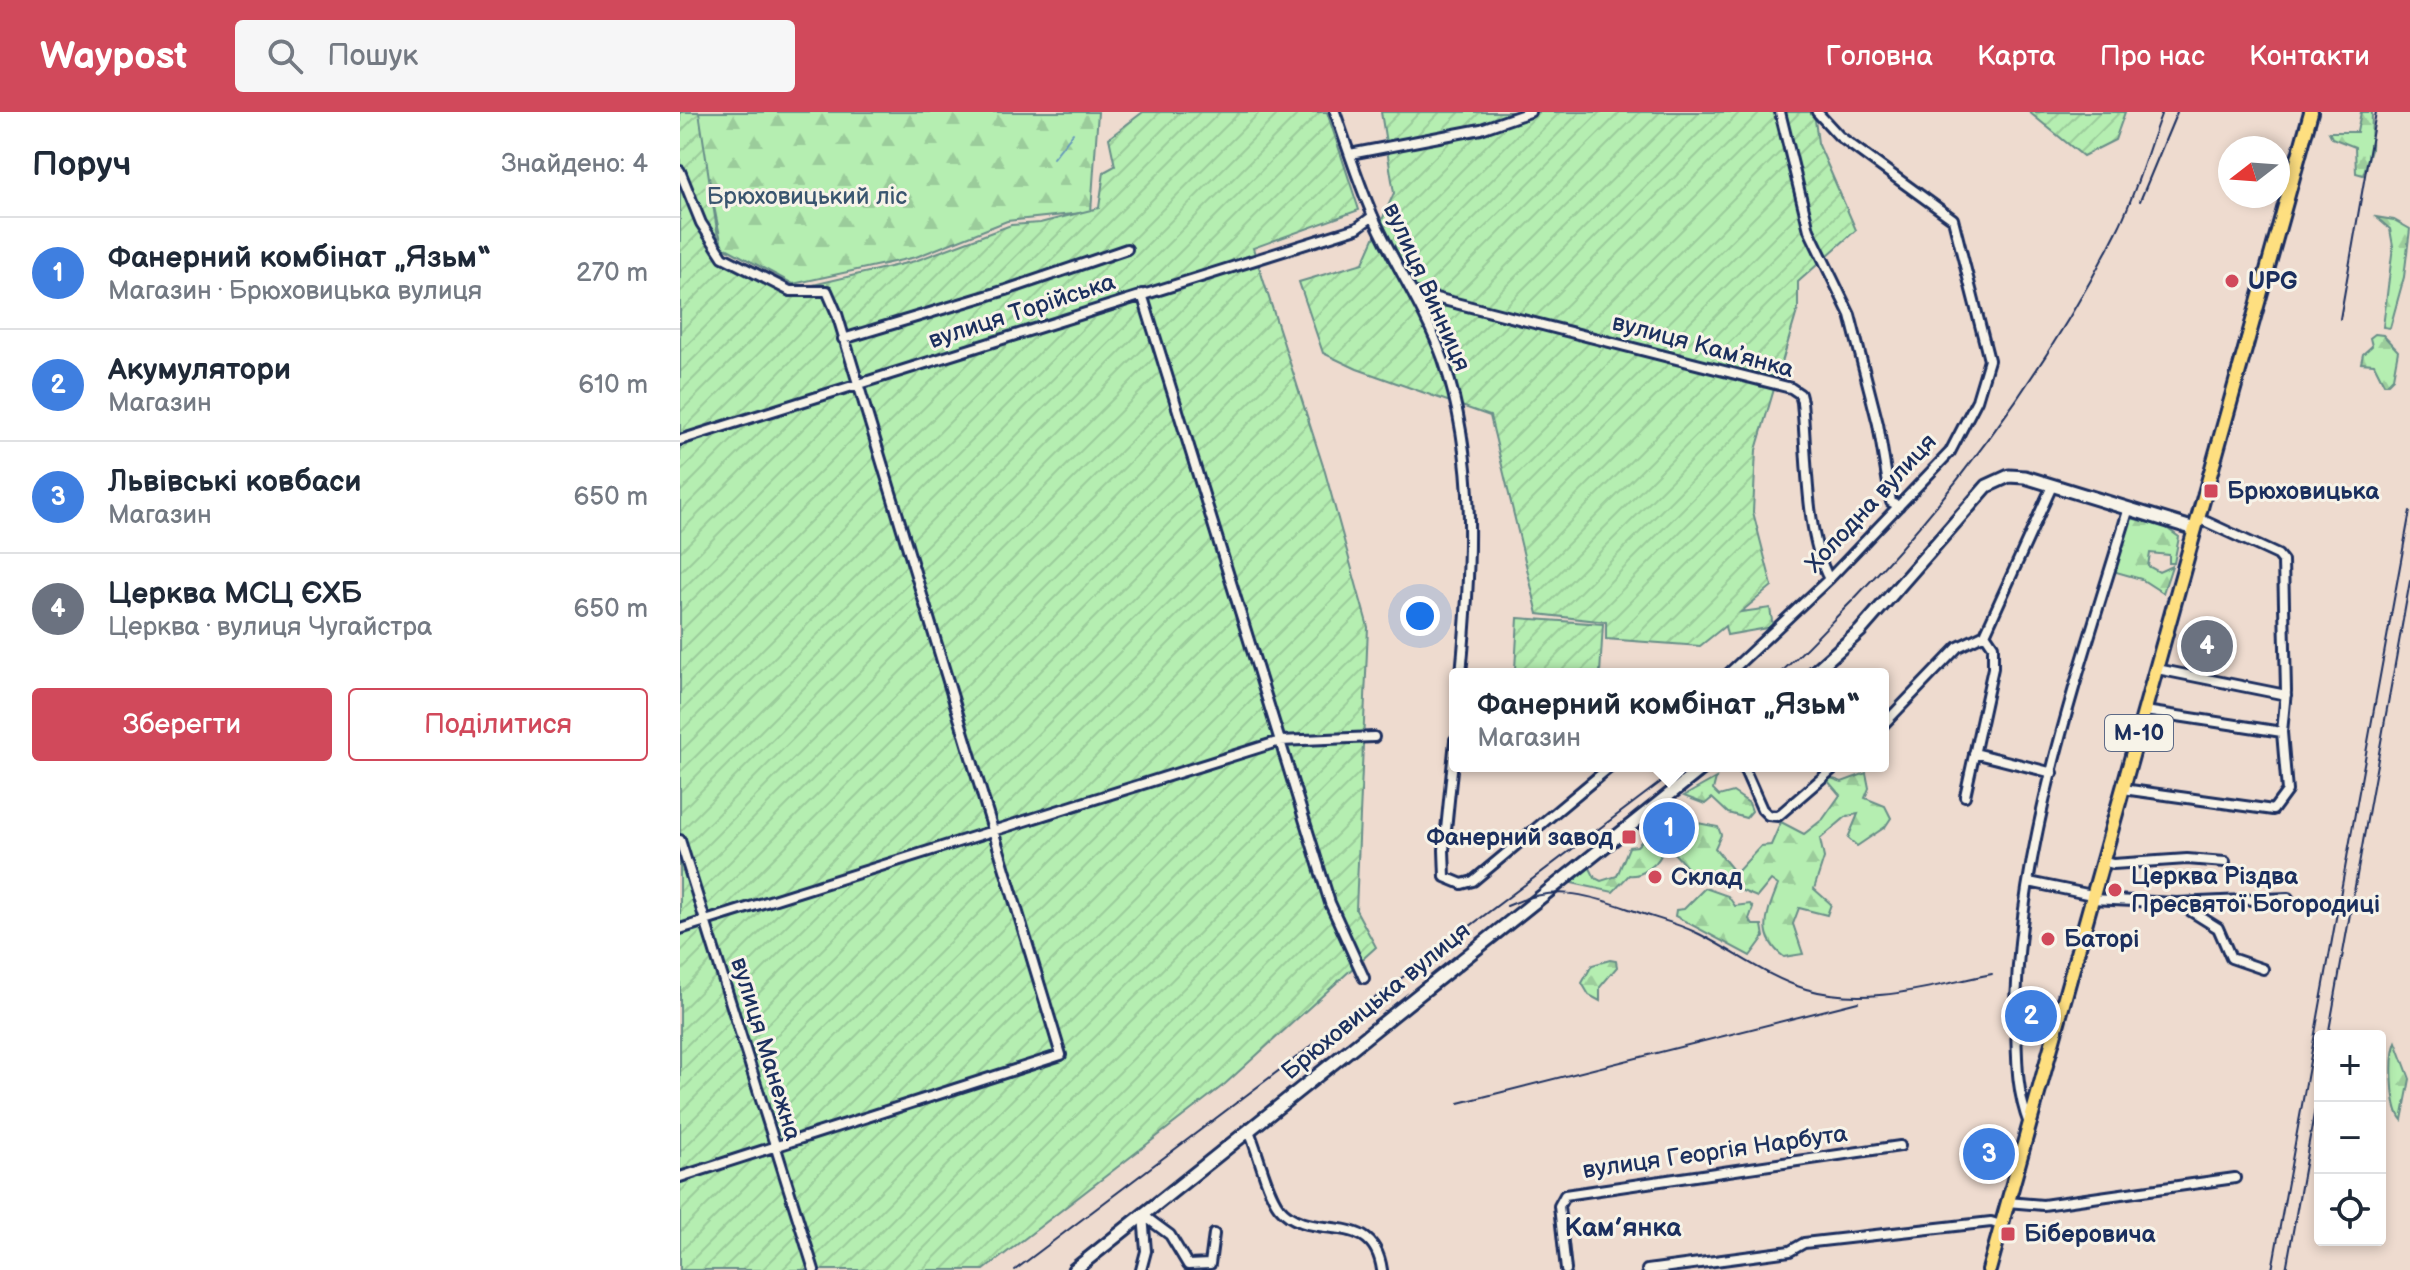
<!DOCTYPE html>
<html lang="uk">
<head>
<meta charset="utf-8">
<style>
  :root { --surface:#fff; --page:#f6f6f7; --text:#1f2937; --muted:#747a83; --line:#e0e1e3; --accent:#d1495b }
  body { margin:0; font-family:"Balsamiq Sans",sans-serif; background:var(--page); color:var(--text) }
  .controls { position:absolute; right:24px; bottom:24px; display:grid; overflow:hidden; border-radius:8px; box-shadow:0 4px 12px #0003 }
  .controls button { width:72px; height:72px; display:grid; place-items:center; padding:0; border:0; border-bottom:2px solid var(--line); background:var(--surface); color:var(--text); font:40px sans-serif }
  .compass { position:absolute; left:1538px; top:24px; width:72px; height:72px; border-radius:50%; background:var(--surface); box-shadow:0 4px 12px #0003; rotate:253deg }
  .you { position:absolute; left:740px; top:504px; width:28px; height:28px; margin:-20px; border:6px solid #fff; border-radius:50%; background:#1a73e8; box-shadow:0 0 0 12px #1a73e833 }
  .badge { display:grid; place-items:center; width:52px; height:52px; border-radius:50%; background:var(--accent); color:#fff; font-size:26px; font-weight:700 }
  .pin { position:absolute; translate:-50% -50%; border:4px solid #fff; box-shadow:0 2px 8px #0006 }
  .popup { position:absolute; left:769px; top:556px; width:440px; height:104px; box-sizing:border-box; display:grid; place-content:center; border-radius:8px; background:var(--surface); filter:drop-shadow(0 2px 6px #0005); font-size:26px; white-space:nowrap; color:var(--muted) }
  .popup b { font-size:30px; color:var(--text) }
  .popup::after { content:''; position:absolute; left:50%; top:100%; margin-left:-16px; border:16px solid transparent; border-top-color:var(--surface) }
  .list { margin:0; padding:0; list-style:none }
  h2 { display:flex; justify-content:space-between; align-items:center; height:104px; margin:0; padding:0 32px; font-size:34px }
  h2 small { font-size:26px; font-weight:400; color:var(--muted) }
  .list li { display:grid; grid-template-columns:52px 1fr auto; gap:24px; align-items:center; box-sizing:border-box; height:112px; padding:0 32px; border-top:2px solid var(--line) }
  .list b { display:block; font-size:30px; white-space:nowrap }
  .list p { margin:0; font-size:26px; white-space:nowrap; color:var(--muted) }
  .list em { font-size:26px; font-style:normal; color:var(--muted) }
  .actions { display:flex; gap:16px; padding:24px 32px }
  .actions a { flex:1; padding:18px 0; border:2px solid var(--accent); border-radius:8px; text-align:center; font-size:28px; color:var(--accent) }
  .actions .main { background:var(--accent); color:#fff }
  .icon { flex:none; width:44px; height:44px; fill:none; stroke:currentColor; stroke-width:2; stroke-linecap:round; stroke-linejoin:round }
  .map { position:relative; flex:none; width:1730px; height:1158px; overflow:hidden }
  header { display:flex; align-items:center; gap:48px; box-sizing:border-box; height:112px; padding:0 40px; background:var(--accent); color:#fff }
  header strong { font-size:38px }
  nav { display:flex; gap:44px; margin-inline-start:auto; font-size:28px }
  .search { width:560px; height:72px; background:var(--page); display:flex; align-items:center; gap:20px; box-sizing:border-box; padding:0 28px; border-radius:8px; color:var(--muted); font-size:30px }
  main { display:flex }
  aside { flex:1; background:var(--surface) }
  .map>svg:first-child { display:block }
  .forest { fill:url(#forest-firs); stroke:#688e88; stroke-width:2 }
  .garden { fill:url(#garden-furrows); stroke:#688e88; stroke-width:2 }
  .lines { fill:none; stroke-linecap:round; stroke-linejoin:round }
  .stream { stroke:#6597bb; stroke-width:2 }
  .minor-casing { stroke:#1b2f5e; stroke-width:14 }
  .secondary-casing { stroke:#1b2f5e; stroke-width:17 }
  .primary-casing { stroke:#1b2f5e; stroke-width:18 }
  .minor { stroke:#f7f3e8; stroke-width:8 }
  .secondary { stroke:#f7f3e8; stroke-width:11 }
  .primary { stroke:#fedf80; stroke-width:12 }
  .rail { stroke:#1b2f5e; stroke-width:2 }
  .poi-dot { fill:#d1495b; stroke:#f7f3e8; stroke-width:3 }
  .labels { text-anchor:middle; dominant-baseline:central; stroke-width:6; stroke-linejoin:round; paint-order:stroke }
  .shield { fill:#f7f3e8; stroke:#5d6a87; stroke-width:2 }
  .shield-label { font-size:22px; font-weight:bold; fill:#1b2f5e }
  .park-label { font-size:24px; fill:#3a556f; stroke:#f7f3e8 }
  .poi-label { font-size:24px; font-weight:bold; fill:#1b2f5e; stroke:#f7f3e8; text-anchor:start }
  .street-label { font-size:24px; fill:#1b2f5e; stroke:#f7f3e8 }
  .neighbourhood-label { font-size:26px; font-weight:bold; fill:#1b2f5e; stroke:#f7f3e8 }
</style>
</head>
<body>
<header>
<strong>Waypost</strong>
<div class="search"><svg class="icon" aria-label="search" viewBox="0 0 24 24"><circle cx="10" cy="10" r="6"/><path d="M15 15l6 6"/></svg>Пошук</div>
<nav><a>Головна</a><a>Карта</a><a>Про нас</a><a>Контакти</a></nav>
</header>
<main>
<aside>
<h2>Поруч<small>Знайдено: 4</small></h2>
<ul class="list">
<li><span class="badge" style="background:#3f7fe0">1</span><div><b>Фанерний комбінат „Язьм“</b><p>Магазин · Брюховицька вулиця</p></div><em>270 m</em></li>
<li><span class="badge" style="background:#3f7fe0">2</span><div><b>Акумулятори</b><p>Магазин</p></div><em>610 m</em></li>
<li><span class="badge" style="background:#3f7fe0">3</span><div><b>Львівські ковбаси</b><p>Магазин</p></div><em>650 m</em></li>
<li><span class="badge" style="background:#6b7280">4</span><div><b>Церква МСЦ ЄХБ</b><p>Церква · вулиця Чугайстра</p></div><em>650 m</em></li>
</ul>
<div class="actions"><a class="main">Зберегти</a><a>Поділитися</a></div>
</aside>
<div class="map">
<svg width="1730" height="1158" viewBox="0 0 1730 1158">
  <defs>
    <pattern id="forest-firs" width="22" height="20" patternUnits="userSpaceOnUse" patternTransform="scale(2)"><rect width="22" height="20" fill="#b5eeb1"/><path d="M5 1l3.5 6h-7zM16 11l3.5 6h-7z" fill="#9bcc9b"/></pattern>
    <pattern id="garden-furrows" width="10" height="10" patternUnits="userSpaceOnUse" patternTransform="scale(2)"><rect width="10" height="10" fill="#b5eeb1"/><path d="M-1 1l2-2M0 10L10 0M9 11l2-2" fill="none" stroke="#9bcc9b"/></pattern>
  </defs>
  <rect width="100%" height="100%" fill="#eedbcf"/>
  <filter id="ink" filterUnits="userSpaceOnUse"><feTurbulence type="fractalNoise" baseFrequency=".0125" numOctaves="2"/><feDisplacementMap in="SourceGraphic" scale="16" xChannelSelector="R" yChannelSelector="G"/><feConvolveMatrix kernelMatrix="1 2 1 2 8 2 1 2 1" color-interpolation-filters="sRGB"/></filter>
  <g filter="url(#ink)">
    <path class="forest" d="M15,0h403l-7,100 -84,9 -91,36 -123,27 -71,-38z
      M1681,0h11l-1,38 -8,25 -7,-2 -1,-26 -23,-9 -3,-6h28z
      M1696,105l18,3 16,9 -6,48 -14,51 -7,-1 10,-81 -3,-17z
      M1695,222l8,1 15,16 -5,27 -6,6h-3l-10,-20 -13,-1 2,-9 9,-8 -2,-8z
      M1451,406l34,9 14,10 -5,26h-5v-8l-19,-2 -2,13 11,6 13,-6 -9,27 -22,-14 -25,-7 -3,-6 14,-43z
      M1186,661l3,15 -4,10 20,8 6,12 -6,9 -28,19 -9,-8 10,-24 -11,2 -27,23 4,19 -10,31 17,15 -4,11 -28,-7 -6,16 10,30 -19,3c-29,-22 -16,-45 -6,-72l-7,-5 -14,17 -22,-9 -1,-13 27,-29 10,-1 10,-23 23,12 19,-15 17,-24 -13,-15 4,-2 11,4z
      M1036,666l-3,12 6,6 14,-4 16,11 3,8 -6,7 -18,-5 -16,-15 -7,6 -21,-8z
      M1018,711l20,4 3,8 -6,13 17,21c-7,15 -17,15 -33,12l-25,-28 10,-24z
      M963,728l7,1 11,14c-4,9 -19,22 -32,20l-16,17 -46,-10 22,-16 6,12 6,3 16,-5 12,-29 8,-1z
      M1025,776l23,8 7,10 15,-2 3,4 -4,11 4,6h9l2,12 -14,19 -75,-40 1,-6 8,-1z
      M930,848l6,1 1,6 -17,20v14l-11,-6 -7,-12 10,-18z
      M1716,930l14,37 -8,41c-11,-11 -12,-64 -6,-78z"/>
    <path class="garden" d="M0,0h19l21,138 76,39 119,-28 96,-36 29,-2 59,-15 5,-36 11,-6 -6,-28 34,-26h184l32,98 -106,38 72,224 43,155 -12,283 20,37 -151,137 -241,186h-304z
      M701,0h433l4,31 38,87 -58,52v26l-42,142 -3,62 19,74 -31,26 29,-4 3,19 -46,8 -2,-9 -25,20 -94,-7v-17l-68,-8 -48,-198 -133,-47 -34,-16 -24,-71 64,-19 31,-70z
      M1349,0h96l-10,28 -32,16z
      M838,506l85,6 -3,50 -85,-5z"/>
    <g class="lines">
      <path class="stream" d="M373,46l20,-25"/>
      <defs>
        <path id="minor" d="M655,0c12,34 23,70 38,104 21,48 52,93 70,143 35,102 28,210 18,315
          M1100,0l29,118 41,85 28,109 13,78 8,4
          M670,42l131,-25 49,-17
          M0,59l21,52 22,34 67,34h37l10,23 224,741 -381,122
          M732,180l379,96 9,6 2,8c5,50 3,133 27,177
          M462,182l188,609 34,75
          M163,227l163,-49 121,-41
          M0,328l677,-212 16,-12
          M1477,557l129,26
          M1048,562l101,-95 121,-127 27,-52 12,-40 -36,-141 -114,-83 -22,-24
          M1465,599l137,21
          M1203,613l75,-78 27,-13 67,-148
          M775,628l-11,110 1,27 17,7 11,-3 138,-115
          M1294,641l79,20
          M1063,654l19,43 6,6 10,1 58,-50
          M1443,677l150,21 14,-19 -5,-59 4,-41 -3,-130 -5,-6 -80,-37
          M1285,684l28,-128v-22l-8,-12
          M0,728l134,430
          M1422,749l11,3 74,-5 38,3
          M1349,770l63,13
          M1411,787l86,4 111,-5
          M1498,791l40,25 13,30 32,11
          M0,817l600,-188 94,-4
          M1349,1012c-13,-34 -12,-65 -13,-102 -1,-170 63,-349 112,-511
          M569,1019c9,20 17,59 30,76 31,38 94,-1 103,63
          M1327,1090l36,3 192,-27
          M463,1103l27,20 18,30 22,-1 4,-30
          M461,1158l5,-19 -3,-36
          M886,1158l-7,-64 6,-11 335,-49
          M967,1158l143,-19 14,-8 187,-21 10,3"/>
        <path id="secondary" d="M1132,562l48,-43 127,-145 22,-10 16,1 170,52
          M394,1158l631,-504"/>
        <path id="primary" d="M1309,1158l322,-1158"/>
      </defs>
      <use href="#minor" class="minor-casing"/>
      <use href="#secondary" class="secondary-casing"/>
      <use href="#primary" class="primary-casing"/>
      <use href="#minor" class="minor"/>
      <use href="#secondary" class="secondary"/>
      <use href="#primary" class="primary"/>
      <path class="rail" d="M1460,89l37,-89
        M1660,207l36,-207
        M1099,562c26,-23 49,-49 73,-73 105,-110 196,-234 265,-370 19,-37 30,-80 45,-119
        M827,794c45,-21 77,-13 122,3 24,9 46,13 68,24 37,18 69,44 109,56 62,18 125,-3 186,-15
        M1648,924l82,-455
        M779,991l399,-101
        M335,1158l667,-504
        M1592,1158l138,-759
        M1606,1158l34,-189"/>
    </g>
  </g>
  <g class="poi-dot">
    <circle cx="1552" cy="169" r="8"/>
    <rect x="1523" y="371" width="16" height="16" rx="4"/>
    <rect x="941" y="717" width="16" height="16" rx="4"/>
    <circle cx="975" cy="765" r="8"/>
    <circle cx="1435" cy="778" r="8"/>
    <circle cx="1368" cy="827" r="8"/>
    <rect x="1320" y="1114" width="16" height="16" rx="4"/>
  </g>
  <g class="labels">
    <rect class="shield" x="1425" y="603" width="68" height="36" rx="6"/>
    <g class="shield-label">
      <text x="1459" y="621">М-10</text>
    </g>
    <g class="park-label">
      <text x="127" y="84">Брюховицький ліс</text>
    </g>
    <g class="poi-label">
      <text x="1568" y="169">UPG</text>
      <text x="1547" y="379">Брюховицька</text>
      <text x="933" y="725" text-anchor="end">Фанерний завод</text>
      <text x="1451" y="764">Церква Різдва<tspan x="1451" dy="28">Пресвятої Богородиці</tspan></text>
      <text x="991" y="765">Склад</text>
      <text x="1384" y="827">Баторі</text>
      <text x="1344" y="1122">Біберовича</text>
    </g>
    <g class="street-label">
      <text transform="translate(747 175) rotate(66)">вулиця Винниця</text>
      <text transform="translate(342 199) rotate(-18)">вулиця Торійська</text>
      <text transform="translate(1023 234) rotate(15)">вулиця Камʼянка</text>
      <text transform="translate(1191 391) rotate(-47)">Холодна вулиця</text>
      <text transform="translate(696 889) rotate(-39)">Брюховицька вулиця</text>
      <text transform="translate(86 937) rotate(73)">вулиця Манежна</text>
      <text transform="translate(1035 1040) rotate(-8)">вулиця Георгія Нарбута</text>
    </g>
    <g class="neighbourhood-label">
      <text x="943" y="1116">Кам’янка</text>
    </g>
  </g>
</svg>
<div class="controls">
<button>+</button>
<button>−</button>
<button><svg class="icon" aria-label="locate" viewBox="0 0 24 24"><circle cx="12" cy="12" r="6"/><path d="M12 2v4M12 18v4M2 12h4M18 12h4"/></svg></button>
</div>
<svg class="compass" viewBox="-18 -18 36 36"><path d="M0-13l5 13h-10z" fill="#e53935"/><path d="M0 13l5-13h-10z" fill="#747a83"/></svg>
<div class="you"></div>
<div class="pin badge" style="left:989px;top:716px;background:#3f7fe0">1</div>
<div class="popup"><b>Фанерний комбінат „Язьм“</b>Магазин</div>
<div class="pin badge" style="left:1351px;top:904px;background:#3f7fe0">2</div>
<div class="pin badge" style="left:1309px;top:1042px;background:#3f7fe0">3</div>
<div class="pin badge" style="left:1527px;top:534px;background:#6b7280">4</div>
</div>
</main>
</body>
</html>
